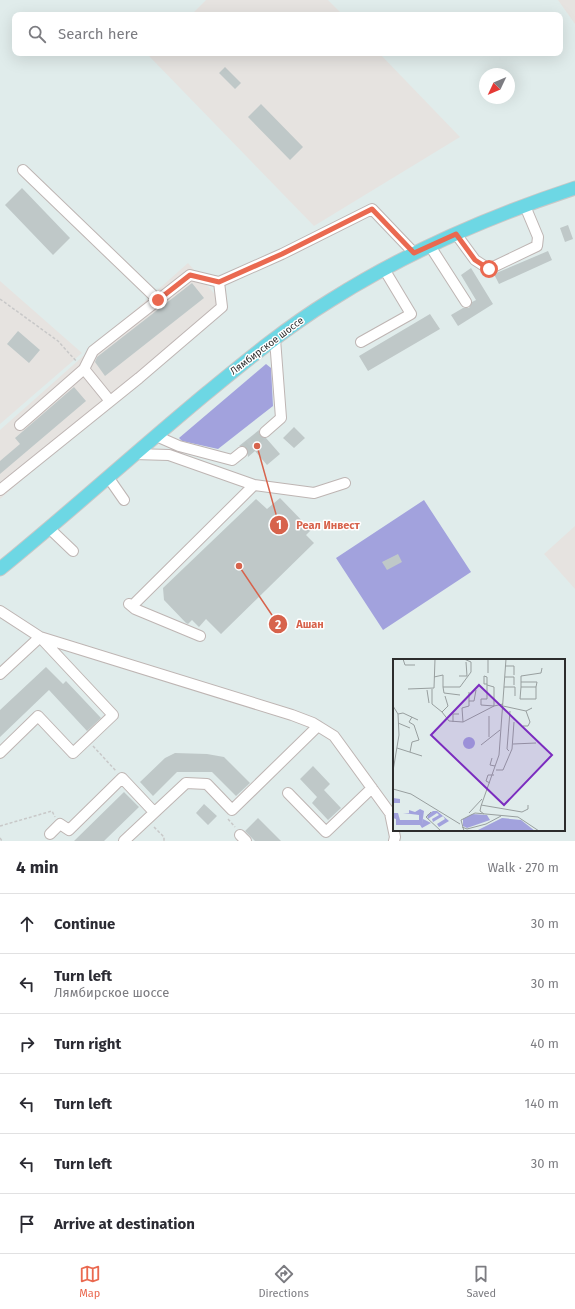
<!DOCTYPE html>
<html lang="en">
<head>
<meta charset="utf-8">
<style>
  :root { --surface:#fff; --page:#f2f2f3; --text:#2b2b33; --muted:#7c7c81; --line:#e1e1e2; --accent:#ea6950 }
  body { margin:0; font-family:"Fira Sans",sans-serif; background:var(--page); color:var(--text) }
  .compass { position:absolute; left:479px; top:68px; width:36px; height:36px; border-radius:50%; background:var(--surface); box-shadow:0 4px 16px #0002; rotate:226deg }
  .stop { position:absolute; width:12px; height:12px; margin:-9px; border:3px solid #ea6950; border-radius:50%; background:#fff }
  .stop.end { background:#ea6950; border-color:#fff; box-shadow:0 1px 4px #0008 }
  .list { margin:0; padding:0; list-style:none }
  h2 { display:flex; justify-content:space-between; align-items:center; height:52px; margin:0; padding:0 16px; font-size:17px }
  h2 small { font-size:13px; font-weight:400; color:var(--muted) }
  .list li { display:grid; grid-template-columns:26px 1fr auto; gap:12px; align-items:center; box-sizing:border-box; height:60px; padding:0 16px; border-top:1px solid var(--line) }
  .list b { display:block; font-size:15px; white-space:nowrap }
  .list p { margin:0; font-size:13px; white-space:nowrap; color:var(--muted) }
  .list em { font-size:13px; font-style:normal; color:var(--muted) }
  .icon { flex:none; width:22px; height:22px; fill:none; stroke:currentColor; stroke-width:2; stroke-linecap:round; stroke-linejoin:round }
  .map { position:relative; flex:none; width:575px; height:841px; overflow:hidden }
  .search { position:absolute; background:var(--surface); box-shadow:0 4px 16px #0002; left:12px; right:12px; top:12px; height:44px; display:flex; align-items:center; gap:10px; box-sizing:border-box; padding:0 14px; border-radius:8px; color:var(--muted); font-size:15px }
  .sheet { height:412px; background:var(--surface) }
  nav { display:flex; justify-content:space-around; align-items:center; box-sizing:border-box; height:56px; border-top:1px solid var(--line); background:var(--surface); font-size:11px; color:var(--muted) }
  nav a { display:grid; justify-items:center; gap:2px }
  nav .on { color:var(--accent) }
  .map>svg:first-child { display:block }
  .industrial { fill:#e6e3e0 }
  .green { fill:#a2a2dd }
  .building { fill:#bfc8c8 }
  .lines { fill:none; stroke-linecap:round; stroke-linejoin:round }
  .minor-tunnel { stroke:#bcc6c5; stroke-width:10; stroke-dasharray:10 5; stroke-linecap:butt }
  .minor-casing { stroke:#beb5b3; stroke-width:12 }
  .major-casing { stroke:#c8c8c8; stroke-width:15 }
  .path { stroke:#c8c8c8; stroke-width:1.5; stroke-dasharray:3 2; stroke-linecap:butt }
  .minor { stroke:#fff; stroke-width:10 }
  .major { stroke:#6dd7e4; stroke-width:13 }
  .route { stroke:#ea6950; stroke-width:5 }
  .labels { text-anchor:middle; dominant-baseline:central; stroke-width:3; stroke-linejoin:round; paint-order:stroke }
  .street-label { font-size:10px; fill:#2c2c2c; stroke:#fff }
  .inset-road { fill:none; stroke:#989f9f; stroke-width:1 }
  .view { fill:#7b2cbf; fill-opacity:0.15; stroke:#7b2cbf; stroke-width:2 }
  .inset-edge { fill:none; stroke:#2c2c2c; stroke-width:2 }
  .leader { fill:none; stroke:#d7634c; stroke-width:1.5 }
  .callout-dot { fill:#d7634c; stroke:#fff; stroke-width:1.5 }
  .mark-label { font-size:12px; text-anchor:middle; font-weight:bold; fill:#fff }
  .callout-label { font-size:11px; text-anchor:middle; font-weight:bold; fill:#d7634c; stroke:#fff; stroke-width:3; stroke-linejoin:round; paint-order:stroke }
</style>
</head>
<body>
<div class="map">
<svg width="575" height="841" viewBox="0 0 575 841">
  <rect width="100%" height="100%" fill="#e0eceb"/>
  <path class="industrial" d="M206,0h122l15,15h-152z
    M558,0h17v24z
    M152,53h227l81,84 -146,89 -165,-170z
    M188,263l36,42 -224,194v-69z
    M0,281l82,72 -82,71z
    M575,526v63l-31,-35z"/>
  <path class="green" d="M266,364l5,4 2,38 -55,43 -36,-8 -3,-3z
    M424,500l47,72 -88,58 -47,-72z"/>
  <path class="building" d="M225,67l16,16 -6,6 -16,-16z
    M261,104l42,43 -13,13 -42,-43z
    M22,188l48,50 -17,17 -48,-50z
    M568,225l5,14 -8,3 -5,-14z
    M548,251l4,9 -53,24 -5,-10z
    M471,268l22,36 -35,22 -7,-11 12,-7h6l3,-6 4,-2 -15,-25z
    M192,283l12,15 -99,78 -10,-14 2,-5z
    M430,314l10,15 -72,42 -9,-15z
    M18,331l22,19 -11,13 -22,-19z
    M74,387l12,14 -86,73v-13l20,-17 -5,-6z
    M294,427l11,11 -11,10 -11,-10z
    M259,430l1,6 6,2 14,16 -13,11 -12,-14 -7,6 -1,-9 -3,-2h-5z
    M280,498l31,32 -5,5 8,8 -93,91 -15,-15 -7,8 -7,-7 -4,4 -2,-1 -22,-23 -1,-12 93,-89 11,10z
    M398,554l4,8 -15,8 -5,-8z
    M46,667l17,17 3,-3 35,37 -14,13 -38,-41 -49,47v-27z
    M175,753l32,1 17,3 26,26 -14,13 -24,-24h-35l-24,24 -13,-14 25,-24z
    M313,766l17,18 -6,6 17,18 -13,12 -16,-17 5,-6 -17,-18z
    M124,792l15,15 -35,34h-30z
    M204,804l13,12 -9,9 -12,-12z
    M258,818l23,23h-26l-10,-10z"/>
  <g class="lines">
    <path class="minor-tunnel" d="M242,452l23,-20"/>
    <defs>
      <path id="minor" d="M23,170l135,130
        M456,234l19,26 14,9 48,-23 1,-9 -13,-31
        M430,246l36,56
        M361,342l50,-28 -27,-45
        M84,369l26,32
        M20,425l64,-56 9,-18 97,-76 29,7 63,-28 90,-45 42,44
        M265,432l16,-14 -6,-79
        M156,436l23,10 53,14 10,-8
        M134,454l35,1 85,30 60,8 31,-10
        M108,477l16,23
        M0,490l139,-112 83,-71 -3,-25
        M50,529l23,22
        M129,604l6,5 65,27
        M132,606l122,-121
        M0,611l40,26 252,78 21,8 21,13 56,77 5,24 -1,4
        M0,674l40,-37 73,78 -40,38 -35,-37 -38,37
        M288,793l38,39 46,-44
        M50,834l10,-10 9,6 53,-52 32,34
        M240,835l6,6
        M124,841l62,-58 21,1 25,26 86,-84"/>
      <path id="major" d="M0,569c70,-57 138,-119 208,-177 39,-32 79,-65 123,-92 76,-48 159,-84 244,-112"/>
    </defs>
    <use href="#minor" class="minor-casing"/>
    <use href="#major" class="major-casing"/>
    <path class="path" d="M0,299l58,42 19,21
      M93,746l23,25
      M228,819l7,8
      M0,826l52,-15 3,6
      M154,827l10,10v4
      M0,838l2,3"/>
    <use href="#minor" class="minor"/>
    <use href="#major" class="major"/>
  </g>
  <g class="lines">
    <path class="route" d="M158,300l32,-25 29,7 63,-28 90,-45 42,44 42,-19 19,26 14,9"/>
  </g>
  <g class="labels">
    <g class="street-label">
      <text transform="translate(267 346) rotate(-37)">Лямбирское шоссе</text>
    </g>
  </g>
  <g transform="translate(393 659)">
    <rect width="172" height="172" fill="#e0eceb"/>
    <path d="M70 84a6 6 0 1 1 12 0a6 6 0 1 1-12 0ZM0,139l7,1v4h-6l-1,10h5l2,7h19v-5l-16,-2h6v-3l6,2 5,-3 4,2 -2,14 1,-6 8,4 -9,5 -2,-3h-24v-6l-3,-1zM40,152h4l12,10 -10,6 -2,-3 8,-5 -2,-3 -10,6 -1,-3 7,-4 -2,-2 -9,6 -1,-4zM79,155l15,1 3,5 -23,8 -4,-2v-7zM109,159l19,2 14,11h-59z" fill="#a2a2dd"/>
    <path class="inset-road" d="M10,0l2,6h10M128,0h20M112,7h9v9M95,14v-14M66,17h8l-1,-14M41,18l9,-2v12h17l11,-15v-10l-7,-3M112,18h9v8M128,23h16l-1,5h-15v-11l20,-3 1,-5M94,26l7,2v19l-13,-1v-6h6zM94,26v-8l-3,-1v8h3M50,28l1,6 16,2M111,28h11v9M128,28l-1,12h16v-12M15,30l26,-1 1,-29M39,30v15l10,8M34,31l2,13M52,37l3,10 -6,6 7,9 14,1 31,-16 9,-2M76,42h5l2,-11M0,47l5,8 1,21 -6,36M110,47l23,5 6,-3M5,55l5,-1 15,7M96,57v21M60,63v-8h6M70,63l-1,-14 7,-2v-14M5,64l12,5M130,67h5l2,-4 -4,-11M120,85l23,-1M88,86l19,-15M4,89l25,8M116,92l-2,-2 3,-38M17,93l2,-10 7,-2 -5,-15 -5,-3 3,-5M99,99l-2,7 5,1M103,111h7l9,-21 2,-27M97,124l-4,-2 2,-6h6M0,130l18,5 49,30M88,146l41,7 6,-3v-4M38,153l-5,5 15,14M76,154l13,-14M91,155l-4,-3 1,-5 18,-51 7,-96M69,168l5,2 19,-5 15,-8M71,172l-3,-11 14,-7 43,4 21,14"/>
    <path class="view" d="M86,26l73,70 -48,50 -73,-70z"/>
    <rect width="172" height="172" class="inset-edge"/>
  </g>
  <path class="leader" d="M257 446L279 525M239 566L278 624"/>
  <g class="callout-dot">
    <circle cx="257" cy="446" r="4"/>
    <circle cx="239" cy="566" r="4"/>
    <circle cx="279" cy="525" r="10"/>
    <circle cx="278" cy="624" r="10"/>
  </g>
  <g class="mark-label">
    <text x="279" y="529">1</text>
    <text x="278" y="629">2</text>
  </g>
  <g class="callout-label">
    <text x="328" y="529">Реал Инвест</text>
    <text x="310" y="628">Ашан</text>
  </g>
</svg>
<svg class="compass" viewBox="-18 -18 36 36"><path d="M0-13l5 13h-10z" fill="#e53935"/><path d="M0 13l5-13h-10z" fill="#7c7c81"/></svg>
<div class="stop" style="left:489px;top:269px"></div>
<div class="stop end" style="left:158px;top:300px"></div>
<div class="search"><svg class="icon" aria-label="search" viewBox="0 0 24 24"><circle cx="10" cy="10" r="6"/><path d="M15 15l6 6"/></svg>Search here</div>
</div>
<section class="sheet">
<h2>4 min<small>Walk · 270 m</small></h2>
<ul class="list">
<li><svg class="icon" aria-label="ahead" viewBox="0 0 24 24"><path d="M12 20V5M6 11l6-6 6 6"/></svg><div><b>Continue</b></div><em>30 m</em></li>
<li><svg class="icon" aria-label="left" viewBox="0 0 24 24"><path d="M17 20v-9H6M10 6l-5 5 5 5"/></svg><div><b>Turn left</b><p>Лямбирское шоссе</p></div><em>30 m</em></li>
<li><svg class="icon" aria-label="right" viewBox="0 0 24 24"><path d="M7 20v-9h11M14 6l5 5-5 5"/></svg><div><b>Turn right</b></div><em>40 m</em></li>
<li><svg class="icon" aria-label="left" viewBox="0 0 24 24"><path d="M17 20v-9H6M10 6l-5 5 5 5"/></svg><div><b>Turn left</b></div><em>140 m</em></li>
<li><svg class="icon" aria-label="left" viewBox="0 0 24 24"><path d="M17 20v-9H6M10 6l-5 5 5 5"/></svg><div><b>Turn left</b></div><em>30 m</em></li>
<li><svg class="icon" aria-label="arrive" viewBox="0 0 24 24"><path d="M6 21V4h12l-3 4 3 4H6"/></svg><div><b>Arrive at destination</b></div></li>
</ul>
</section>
<nav>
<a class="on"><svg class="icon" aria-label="map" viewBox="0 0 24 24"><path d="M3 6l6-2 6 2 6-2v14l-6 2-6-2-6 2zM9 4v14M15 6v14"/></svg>Map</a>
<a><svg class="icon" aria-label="directions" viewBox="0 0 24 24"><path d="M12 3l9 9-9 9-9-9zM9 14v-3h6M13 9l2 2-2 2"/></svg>Directions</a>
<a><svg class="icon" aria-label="saved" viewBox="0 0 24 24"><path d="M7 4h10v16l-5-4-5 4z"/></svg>Saved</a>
</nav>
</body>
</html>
